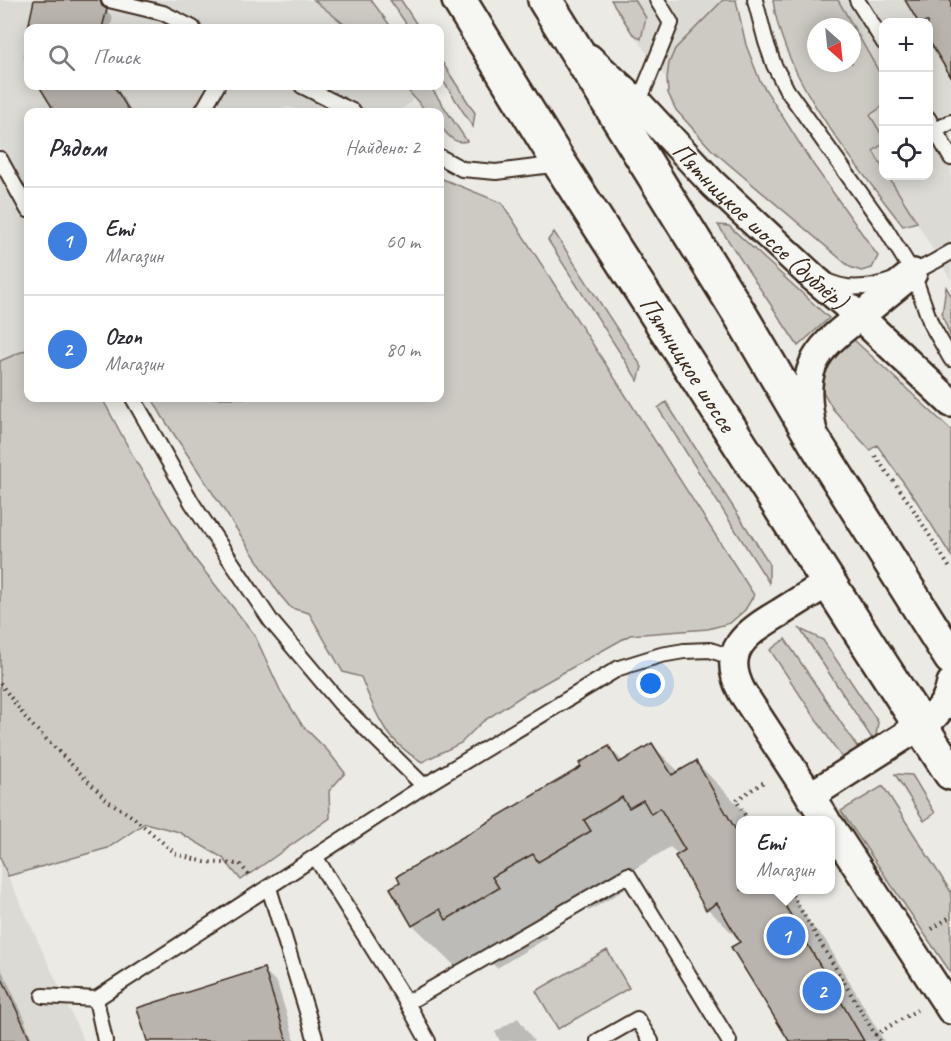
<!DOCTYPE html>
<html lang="ru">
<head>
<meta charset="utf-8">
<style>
  :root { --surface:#fff; --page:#f2f2f3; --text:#2b2b33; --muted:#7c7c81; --line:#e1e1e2; --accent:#db2777 }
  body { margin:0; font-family:Caveat,sans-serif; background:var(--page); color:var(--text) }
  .controls { position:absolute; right:18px; top:18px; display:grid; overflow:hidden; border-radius:12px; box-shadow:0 3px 15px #0003 }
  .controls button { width:54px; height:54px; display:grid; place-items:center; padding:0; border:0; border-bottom:2px solid var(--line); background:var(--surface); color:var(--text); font:30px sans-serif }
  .compass { position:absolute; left:807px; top:18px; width:54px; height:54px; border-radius:50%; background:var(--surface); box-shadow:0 3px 15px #0003; rotate:153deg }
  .you { position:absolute; left:651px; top:684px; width:21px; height:21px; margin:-15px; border:4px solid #fff; border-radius:50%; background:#1a73e8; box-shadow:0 0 0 9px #1a73e833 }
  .badge { display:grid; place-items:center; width:39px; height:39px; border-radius:50%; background:var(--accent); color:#fff; font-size:20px; font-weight:700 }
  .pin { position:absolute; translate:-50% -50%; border:3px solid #fff; box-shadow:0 2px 6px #0006 }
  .popup { position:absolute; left:736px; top:816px; width:99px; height:78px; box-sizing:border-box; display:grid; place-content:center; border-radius:12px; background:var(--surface); filter:drop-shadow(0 2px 4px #0005); font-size:20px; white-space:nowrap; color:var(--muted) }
  .popup b { font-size:22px; color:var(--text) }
  .popup::after { content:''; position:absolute; left:50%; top:100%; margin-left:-12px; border:12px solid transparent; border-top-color:var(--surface) }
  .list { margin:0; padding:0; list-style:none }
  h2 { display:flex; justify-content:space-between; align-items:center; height:78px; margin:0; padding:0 24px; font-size:26px }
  h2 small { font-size:20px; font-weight:400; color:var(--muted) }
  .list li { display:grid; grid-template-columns:39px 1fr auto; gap:18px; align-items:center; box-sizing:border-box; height:108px; padding:0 24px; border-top:2px solid var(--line) }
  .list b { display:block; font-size:22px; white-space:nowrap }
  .list p { margin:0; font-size:20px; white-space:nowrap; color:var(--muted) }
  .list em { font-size:20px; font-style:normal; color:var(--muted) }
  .icon { flex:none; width:33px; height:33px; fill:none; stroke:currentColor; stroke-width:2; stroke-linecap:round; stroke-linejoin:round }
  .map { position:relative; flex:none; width:951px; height:1041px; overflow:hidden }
  .search { position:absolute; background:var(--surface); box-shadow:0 3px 15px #0003; left:24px; top:24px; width:420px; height:66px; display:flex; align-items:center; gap:15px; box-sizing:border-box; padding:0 21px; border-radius:12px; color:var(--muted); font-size:22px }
  .panel { position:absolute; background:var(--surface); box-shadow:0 3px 15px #0003; left:24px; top:108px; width:420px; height:294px; border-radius:12px }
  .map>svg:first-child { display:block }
  .built { fill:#dcdad4; fill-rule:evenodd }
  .green { fill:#cdcac4; stroke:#847a71; stroke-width:1.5; fill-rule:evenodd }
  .shadow { fill:#0003 }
  .building { fill:#bab4ae; stroke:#3b2a1e; stroke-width:1.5 }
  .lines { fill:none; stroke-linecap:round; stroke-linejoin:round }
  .lane-casing { stroke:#3b2a1e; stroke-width:18 }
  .street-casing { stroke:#3b2a1e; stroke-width:32 }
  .primary-casing { stroke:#3b2a1e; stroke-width:38 }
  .path { stroke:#3b2a1e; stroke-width:4; stroke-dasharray:1.5 4.5; stroke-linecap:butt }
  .lane { stroke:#f6f6f2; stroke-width:14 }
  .street { stroke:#f6f6f2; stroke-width:27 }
  .primary { stroke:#f6f6f2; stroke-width:33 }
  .labels { text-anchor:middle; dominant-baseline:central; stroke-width:4.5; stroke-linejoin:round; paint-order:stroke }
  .street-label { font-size:26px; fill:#3b2a1e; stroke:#f6f6f2 }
</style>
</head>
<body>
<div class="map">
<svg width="951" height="1041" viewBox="0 0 951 1041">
  <rect width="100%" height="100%" fill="#ebeae5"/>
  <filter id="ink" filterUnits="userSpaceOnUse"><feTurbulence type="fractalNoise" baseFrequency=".0167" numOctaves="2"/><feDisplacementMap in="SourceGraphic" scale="12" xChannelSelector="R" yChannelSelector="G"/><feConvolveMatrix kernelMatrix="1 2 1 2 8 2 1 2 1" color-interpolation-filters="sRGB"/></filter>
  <g filter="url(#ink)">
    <path class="built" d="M0,0h314l35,28h-321v58h376l9,12 -3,5 -13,9h-88l-20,-5 -35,5h-226v237l-28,12z
      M611,0h112l-48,49 -6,14 -2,16 -35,-46z
      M773,0h178v280l-34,-57 -14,3 -63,-83 -36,-58 -19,-38zM884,22h44v154h-44zM816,27h36v36h-36z
      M0,857l8,19 76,165h-84z"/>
    <path class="green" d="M314,0h57l21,28h-43z
      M390,0h11l18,28h-10z
      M611,0h24l11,18 -5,21 -9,-6z
      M723,0h13l10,45 14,36 50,79 68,96 -6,12 -11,3 -11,-4 -139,-118 -35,-39 -8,-17 -1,-14 2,-16 6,-14z
      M773,0h65l45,79v27l-13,9 13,22v7l-10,7 10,17 1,8h4l29,46 -14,4c-48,-63 -120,-146 -130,-226zM816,27h36v36h-36z
      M440,59l35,54 -2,14 -33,-51z
      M404,86h26l37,55c-13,4 -19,-6 -27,-15v-14h-13z
      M440,178l62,25 252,392 -9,15 -15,13 -22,6 -78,6 -105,59 -43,28 -21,21 -39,19c-38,-22 -46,-48 -61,-85l-18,-5 -34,-59 -18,-5 -11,-13 -118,-179 -10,-18h288z
      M718,225l11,1 100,92 -31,28z
      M554,232l88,135 -4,14 -90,-141z
      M946,287l5,8v43l-9,-23z
      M852,338l99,92v126l-35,-56 -39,-55 -7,5 -37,-41 -11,-19 -1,-10 7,-24z
      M28,349v49h74l33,62 59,98 60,76 27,58 21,33 26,26 17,22 -16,18 1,27 -89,62 -18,-22 -44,-26 -34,-9 -37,25 -100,28 -8,-19v-496z
      M666,402l103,161v20l-111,-175z
      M800,629l23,11 55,82 -3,21z
      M785,639l75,112 -16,10 -74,-111z
      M895,774l17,1 23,38 -11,8z
      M883,786l68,106v81l-110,-162z
      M607,950l22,38 -71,41 -22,-38z"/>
    <path class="shadow" d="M35,0h74l-3,6 2,6 5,5 -3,11h-81z
      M28,31v34l-5,-9z
      M41,86h75l16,26h-75z
      M652,745l27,27 17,-10 49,50 5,8h-9v70h49l21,35 13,13 60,103h-94l-48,-98 -34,-34 -31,-52 2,-2 -9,-8 -37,23 6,11 -50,30 -8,-7 -40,23 6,11 -50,30 -9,-8 -25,14 -50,-49 170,-158 26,-19 15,14z
      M0,966l26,55 -1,1 8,19h-33z
      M264,970l13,13 18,58h-147z
      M518,1018l16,23h-34l-5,-9z"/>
    <path class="building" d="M34,0h66l2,6 5,3 -5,19h-74z
      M905,0h46v77l-23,-38v-17h-10z
      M39,86h75l16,26h-75z
      M652,743l20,32 24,-14 45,78v51h35l88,151h-75l-58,-94 9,-5 -23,-39 -11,7 -31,-54 10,-6 -25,-42 -9,6 -8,-14 -14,8 -7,-11 -38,23 7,11 -53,31 -5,-8 -41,23 7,11 -53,32 -6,-11 -28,17 -22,-38 10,-6 -3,-6 184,-109 -2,-4 30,-17 10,17z
      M264,968l23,73h-140l-10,-33z
      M0,974l31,67h-31z"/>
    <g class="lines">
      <defs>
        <path id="lane" d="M109,0l54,13 30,15
          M755,0l11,42 8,23 13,25 97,136 29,47 18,51 20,35
          M857,0l27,43
          M302,86l52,26
          M638,104l33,-81 -14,-23
          M202,112l15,-26
          M928,118l23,40
          M936,130l15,-8
          M440,157l22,12 34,3 64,-8
          M0,159l28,51
          M828,282c6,2 13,4 19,5 34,4 76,-18 104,-35
          M133,398l59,105 79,118 69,82 84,83
          M316,858l91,145 21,38
          M269,888l47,153
          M43,996l53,3 328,-213 195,-118 42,-13 23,-4 26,-1 24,8
          M96,999l9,42
          M407,1003l221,-128 101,166
          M598,1041l39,-22 14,22"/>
        <g id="street">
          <path id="s1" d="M589,58l49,45 75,81 102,95 44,37 92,87"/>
          <path d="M813,432c-13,-61 -3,-79 46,-115 18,-14 36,-30 54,-44"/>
          <path d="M810,796l121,-77c11,-11 17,-20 20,-36"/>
          <path d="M826,820l-84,-128c-23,-43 6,-60 39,-80 16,-10 32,-20 48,-30"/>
          <path d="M831,827l120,183"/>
        </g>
        <g id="primary">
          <path id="s2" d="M459,0l101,164 391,609"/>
          <path d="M545,0l196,316 74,126 136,216"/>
        </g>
      </defs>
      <use href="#lane" class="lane-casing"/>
      <use href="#street" class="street-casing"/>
      <use href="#primary" class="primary-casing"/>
      <path class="path" d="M875,456l35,48 41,66
        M0,683l28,38 80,80 25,16 43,37 29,8 35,2 9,11
        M748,820l-12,-20 28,-18
        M789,890l90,151
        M932,929l19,-13
        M875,1035l42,-25"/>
      <use href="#lane" class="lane"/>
      <use href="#street" class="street"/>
      <use href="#primary" class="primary"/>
    </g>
  </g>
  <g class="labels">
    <g class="street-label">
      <text stroke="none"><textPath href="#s1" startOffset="240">Пятницкое шоссе (дублёр)</textPath></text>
      <text stroke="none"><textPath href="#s2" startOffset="430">Пятницкое шоссе</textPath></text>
    </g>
  </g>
</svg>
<div class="controls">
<button>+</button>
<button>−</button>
<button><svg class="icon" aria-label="locate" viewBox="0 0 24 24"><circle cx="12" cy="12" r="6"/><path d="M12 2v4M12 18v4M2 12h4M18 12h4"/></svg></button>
</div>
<svg class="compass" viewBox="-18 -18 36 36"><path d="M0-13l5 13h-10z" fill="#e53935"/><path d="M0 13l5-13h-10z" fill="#7c7c81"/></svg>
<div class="you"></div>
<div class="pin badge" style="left:786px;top:936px;background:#3f7fe0">1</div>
<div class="popup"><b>Emi</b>Магазин</div>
<div class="pin badge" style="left:822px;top:991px;background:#3f7fe0">2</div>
<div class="search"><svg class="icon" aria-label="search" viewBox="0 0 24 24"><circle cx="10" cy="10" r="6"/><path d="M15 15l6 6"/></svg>Поиск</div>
<section class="panel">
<h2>Рядом<small>Найдено: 2</small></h2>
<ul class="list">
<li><span class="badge" style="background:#3f7fe0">1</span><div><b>Emi</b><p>Магазин</p></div><em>60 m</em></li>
<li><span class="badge" style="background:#3f7fe0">2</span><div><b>Ozon</b><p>Магазин</p></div><em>80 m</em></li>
</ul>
</section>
</div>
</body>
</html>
